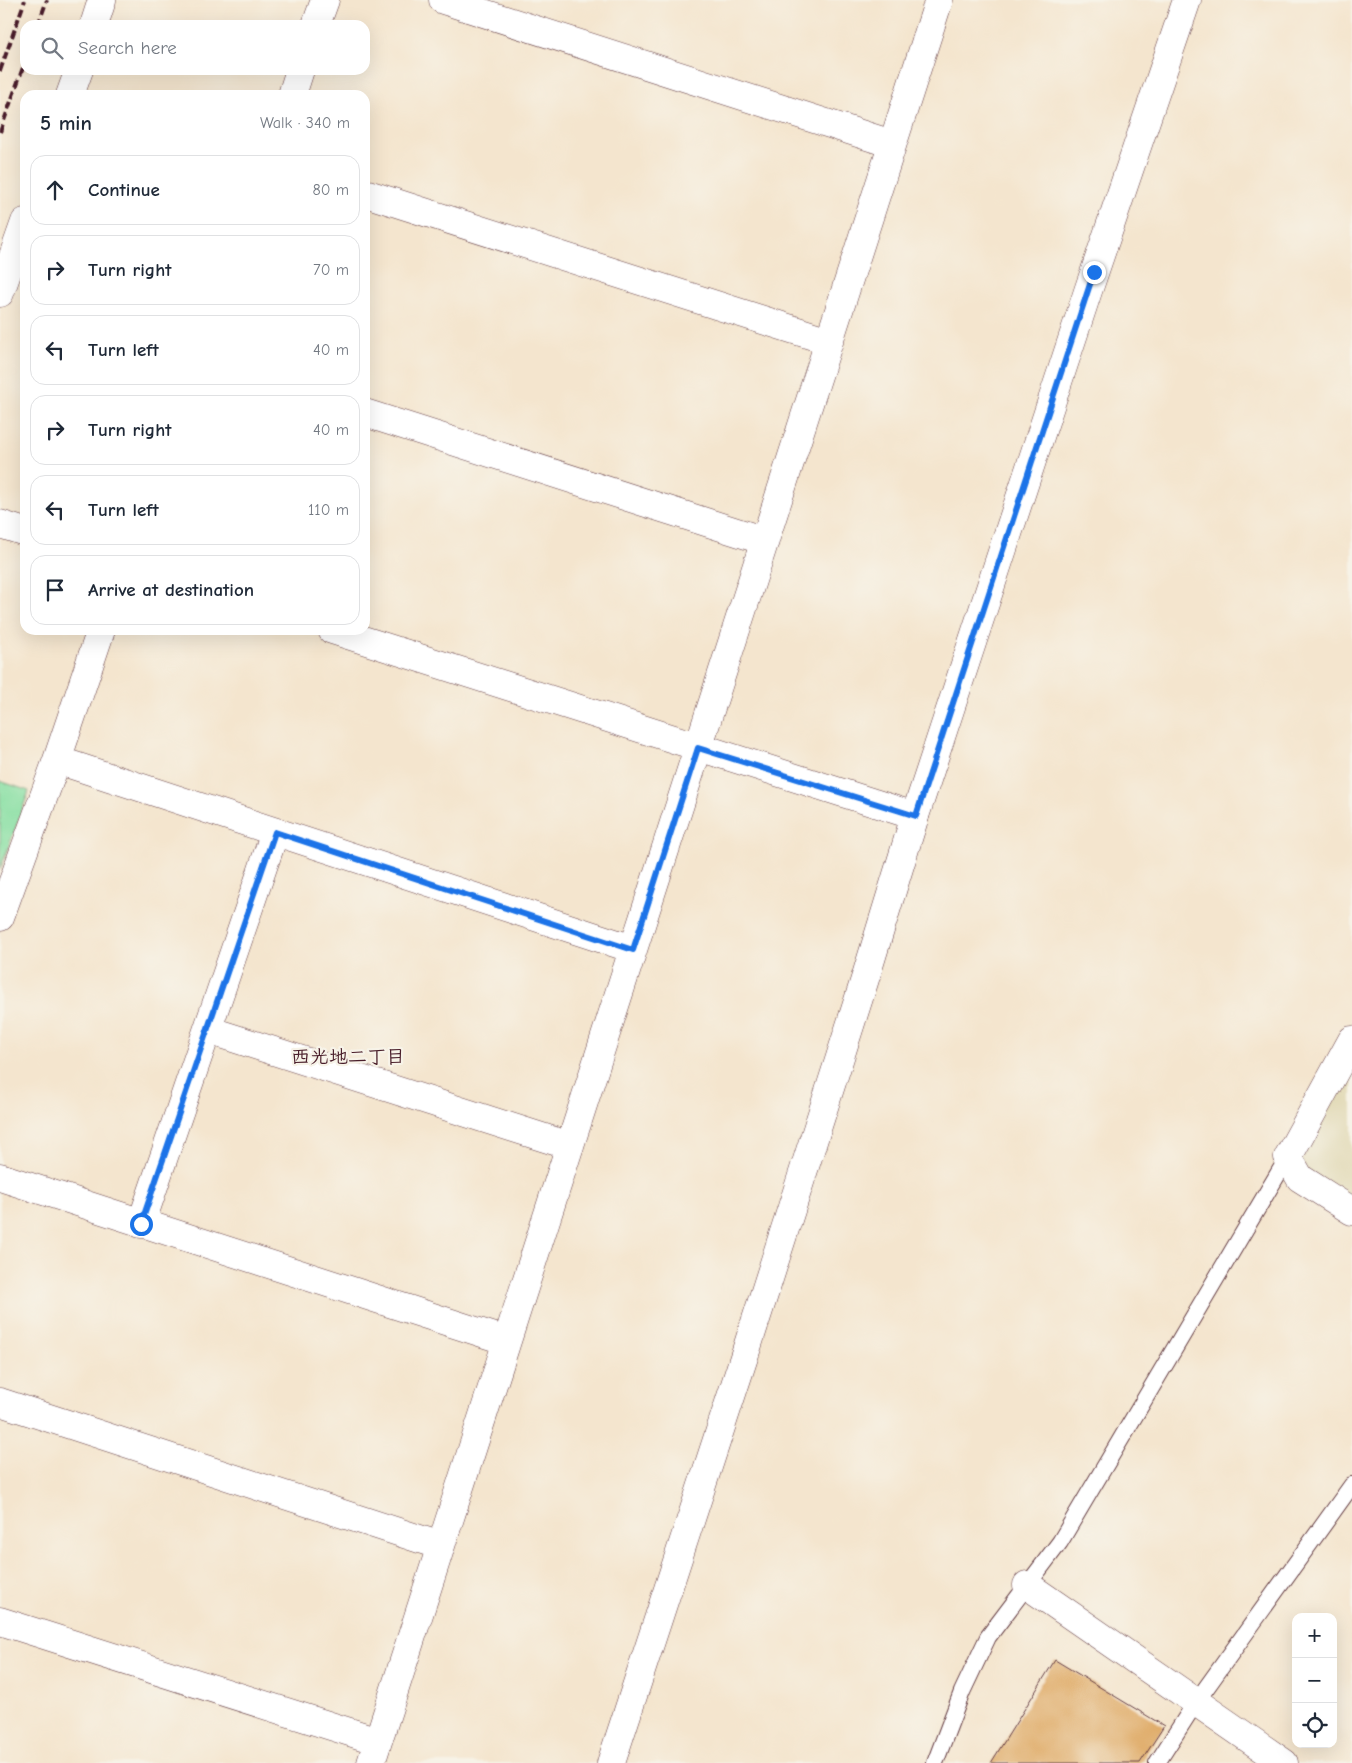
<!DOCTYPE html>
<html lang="en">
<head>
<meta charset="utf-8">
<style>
  :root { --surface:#fff; --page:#f2f2f3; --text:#1f2937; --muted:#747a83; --line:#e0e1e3 }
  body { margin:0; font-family:"Comic Neue","Klee One",sans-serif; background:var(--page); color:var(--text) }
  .controls { position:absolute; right:15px; bottom:15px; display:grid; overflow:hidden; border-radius:10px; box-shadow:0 5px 20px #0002 }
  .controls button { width:45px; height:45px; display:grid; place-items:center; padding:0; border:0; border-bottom:1px solid var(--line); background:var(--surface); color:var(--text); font:25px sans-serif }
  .stop { position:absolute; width:15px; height:15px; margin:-11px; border:4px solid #1a73e8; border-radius:50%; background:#fff }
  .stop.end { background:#1a73e8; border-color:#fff; box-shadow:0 1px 5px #0008 }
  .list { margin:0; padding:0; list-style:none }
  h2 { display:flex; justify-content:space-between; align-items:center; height:65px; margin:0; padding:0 20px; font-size:21px }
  h2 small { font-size:16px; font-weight:400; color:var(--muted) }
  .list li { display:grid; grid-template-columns:32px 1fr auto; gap:15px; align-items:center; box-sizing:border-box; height:70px; margin:0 10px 10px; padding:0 10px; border:1px solid var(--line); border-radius:15px }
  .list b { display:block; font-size:19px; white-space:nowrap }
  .list em { font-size:16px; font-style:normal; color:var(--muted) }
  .icon { flex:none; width:28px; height:28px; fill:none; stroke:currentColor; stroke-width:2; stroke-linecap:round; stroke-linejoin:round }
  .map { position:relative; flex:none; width:1352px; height:1763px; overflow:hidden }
  .search { position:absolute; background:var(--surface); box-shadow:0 5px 20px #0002; left:20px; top:20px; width:350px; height:55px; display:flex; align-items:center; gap:12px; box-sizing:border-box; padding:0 18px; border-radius:15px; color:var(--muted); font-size:19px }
  .panel { position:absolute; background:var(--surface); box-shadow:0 5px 20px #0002; left:20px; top:90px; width:350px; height:545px; border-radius:15px }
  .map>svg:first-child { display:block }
  .built { fill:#e3dbba }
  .green { fill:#87dfa3; stroke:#687f67 }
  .building { fill:#e0ad6c }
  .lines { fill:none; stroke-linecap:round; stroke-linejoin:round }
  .lane-casing { stroke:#643d43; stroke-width:18 }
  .street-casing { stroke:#643d43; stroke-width:29 }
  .secondary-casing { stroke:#643d43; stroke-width:29 }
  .lane { stroke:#fff; stroke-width:16 }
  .street { stroke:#fff; stroke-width:28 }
  .secondary { stroke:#fff; stroke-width:28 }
  .rail { stroke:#4a1f2b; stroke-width:4; stroke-dasharray:8 4; stroke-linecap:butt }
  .route { stroke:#1a73e8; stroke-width:6 }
  .labels { text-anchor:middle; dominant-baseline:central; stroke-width:4.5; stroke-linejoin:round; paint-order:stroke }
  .neighbourhood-label { font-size:19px; font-weight:bold; fill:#4a1f2b; stroke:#f7f3e8 }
</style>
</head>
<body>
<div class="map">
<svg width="1352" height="1763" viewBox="0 0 1352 1763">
  <rect width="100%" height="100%" fill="#f7f3e8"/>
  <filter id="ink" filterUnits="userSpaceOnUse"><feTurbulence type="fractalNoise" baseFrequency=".02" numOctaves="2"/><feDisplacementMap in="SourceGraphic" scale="10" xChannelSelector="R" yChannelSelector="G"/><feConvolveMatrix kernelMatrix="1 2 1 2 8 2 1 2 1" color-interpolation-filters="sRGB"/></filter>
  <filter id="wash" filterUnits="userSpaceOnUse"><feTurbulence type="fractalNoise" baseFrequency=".0096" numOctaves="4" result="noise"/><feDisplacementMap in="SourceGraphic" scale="20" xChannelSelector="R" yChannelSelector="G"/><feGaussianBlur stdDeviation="1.12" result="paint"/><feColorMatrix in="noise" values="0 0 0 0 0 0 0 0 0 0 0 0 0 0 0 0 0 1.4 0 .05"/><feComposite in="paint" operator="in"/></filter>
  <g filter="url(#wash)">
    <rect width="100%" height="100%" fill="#f4e5ce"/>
    <path class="built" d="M1352,1052v148l-64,-43z"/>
    <path class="green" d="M0,781l29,10 -29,79z"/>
    <g id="blocks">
      <path class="building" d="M1055,1660l109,66 -24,37h-149z"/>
    </g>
  </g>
  <g filter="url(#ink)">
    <use href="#blocks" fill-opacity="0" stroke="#643d43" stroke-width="1"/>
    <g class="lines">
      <defs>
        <path id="lane" d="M935,1763l27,-71 26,-55 72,-95 228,-385
          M1157,1763l39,-61 156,-217"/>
        <path id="street" d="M443,0l449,144
          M94,25l8,-25
          M316,25l9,-25
          M70,95l9,-25
          M292,95l8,-25
          M365,193l464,148
          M0,293l25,-71
          M365,413l400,128
          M0,524l25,8
          M332,630l583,186
          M57,760l576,189
          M0,917l57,-157 44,-130
          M208,1030l362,116
          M1352,1040l-64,117 12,21 52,33
          M0,1177l507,164
          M141,1224l134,-392
          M0,1402l441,144
          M1027,1585l257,178
          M0,1621l378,120
          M371,1763l568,-1763"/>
        <path id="secondary" d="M611,1763l133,-406 121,-378 50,-163 173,-525 99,-291"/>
      </defs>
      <use href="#lane" class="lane-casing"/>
      <use href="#street" class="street-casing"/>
      <use href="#secondary" class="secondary-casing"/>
      <use href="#lane" class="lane"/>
      <use href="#street" class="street"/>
      <use href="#secondary" class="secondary"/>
      <path class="rail" d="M38,25l9,-25
        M0,71l25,-71
        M0,132l25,-70"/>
    </g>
  </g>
  <g class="lines" filter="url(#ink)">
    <path class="route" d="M141,1224l134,-392 358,118 65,-202 218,68 178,-544"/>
  </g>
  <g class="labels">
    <g class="neighbourhood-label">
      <text x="348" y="1057">西光地二丁目</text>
    </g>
  </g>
</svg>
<div class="controls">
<button>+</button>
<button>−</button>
<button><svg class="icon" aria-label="locate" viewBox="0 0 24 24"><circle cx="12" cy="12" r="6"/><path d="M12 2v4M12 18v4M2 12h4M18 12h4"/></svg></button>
</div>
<div class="stop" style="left:141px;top:1224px"></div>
<div class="stop end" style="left:1094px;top:272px"></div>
<div class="search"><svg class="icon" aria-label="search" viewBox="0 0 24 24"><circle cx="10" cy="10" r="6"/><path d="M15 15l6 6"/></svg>Search here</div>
<section class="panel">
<h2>5 min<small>Walk · 340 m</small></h2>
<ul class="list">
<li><svg class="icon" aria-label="ahead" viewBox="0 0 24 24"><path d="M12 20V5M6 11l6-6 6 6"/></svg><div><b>Continue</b></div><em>80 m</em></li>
<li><svg class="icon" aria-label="right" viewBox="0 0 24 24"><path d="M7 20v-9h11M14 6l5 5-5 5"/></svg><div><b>Turn right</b></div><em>70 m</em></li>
<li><svg class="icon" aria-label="left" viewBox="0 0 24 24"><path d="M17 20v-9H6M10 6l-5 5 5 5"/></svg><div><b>Turn left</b></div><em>40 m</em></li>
<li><svg class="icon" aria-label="right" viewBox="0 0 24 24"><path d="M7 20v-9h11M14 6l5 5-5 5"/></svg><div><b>Turn right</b></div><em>40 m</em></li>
<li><svg class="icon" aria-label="left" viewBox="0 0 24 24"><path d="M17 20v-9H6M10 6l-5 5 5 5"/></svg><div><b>Turn left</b></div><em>110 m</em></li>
<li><svg class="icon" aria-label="arrive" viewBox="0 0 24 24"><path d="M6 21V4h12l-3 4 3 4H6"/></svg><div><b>Arrive at destination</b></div></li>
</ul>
</section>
</div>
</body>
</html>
